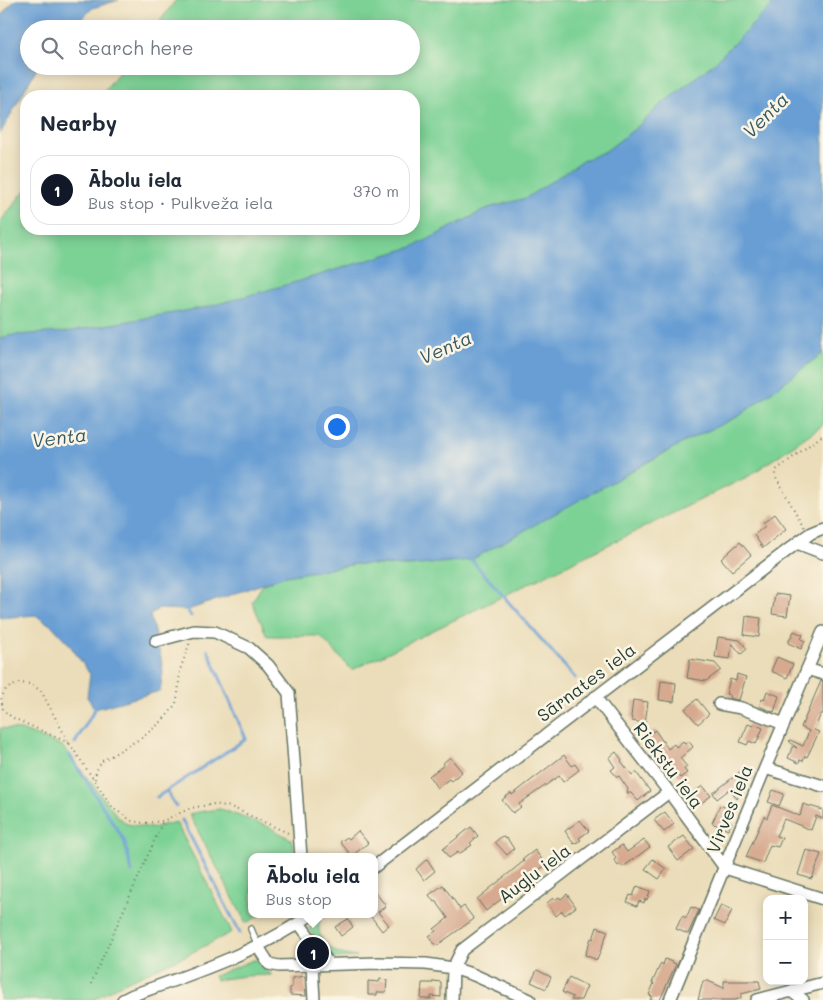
<!DOCTYPE html>
<html lang="en">
<head>
<meta charset="utf-8">
<style>
  :root { --surface:#fff; --page:#f6f6f7; --text:#1f2937; --muted:#747a83; --line:#e0e1e3; --accent:#111827 }
  body { margin:0; font-family:Mali,sans-serif; background:var(--page); color:var(--text) }
  .controls { position:absolute; right:15px; bottom:15px; display:grid; overflow:hidden; border-radius:10px; box-shadow:0 2px 12px #0003 }
  .controls button { width:45px; height:45px; display:grid; place-items:center; padding:0; border:0; border-bottom:1px solid var(--line); background:var(--surface); color:var(--text); font:25px sans-serif }
  .you { position:absolute; left:336px; top:426px; width:18px; height:18px; margin:-12px; border:4px solid #fff; border-radius:50%; background:#1a73e8; box-shadow:0 0 0 8px #1a73e833 }
  .badge { display:grid; place-items:center; width:32px; height:32px; border-radius:50%; background:var(--accent); color:#fff; font-size:16px; font-weight:700 }
  .pin { position:absolute; translate:-50% -50%; border:2px solid #fff; box-shadow:0 1px 5px #0006 }
  .popup { position:absolute; left:248px; top:853px; width:130px; height:65px; box-sizing:border-box; display:grid; place-content:center; border-radius:10px; background:var(--surface); filter:drop-shadow(0 1px 4px #0005); font-size:16px; white-space:nowrap; color:var(--muted) }
  .popup b { font-size:19px; color:var(--text) }
  .popup::after { content:''; position:absolute; left:50%; top:100%; margin-left:-10px; border:10px solid transparent; border-top-color:var(--surface) }
  .list { margin:0; padding:0; list-style:none }
  h2 { display:flex; justify-content:space-between; align-items:center; height:65px; margin:0; padding:0 20px; font-size:21px }
  h2 small { font-size:16px; font-weight:400; color:var(--muted) }
  .list li { display:grid; grid-template-columns:32px 1fr auto; gap:15px; align-items:center; box-sizing:border-box; height:70px; margin:0 10px 10px; padding:0 10px; border:1px solid var(--line); border-radius:20px }
  .list b { display:block; font-size:19px; white-space:nowrap }
  .list p { margin:0; font-size:16px; white-space:nowrap; color:var(--muted) }
  .list em { font-size:16px; font-style:normal; color:var(--muted) }
  .icon { flex:none; width:28px; height:28px; fill:none; stroke:currentColor; stroke-width:2; stroke-linecap:round; stroke-linejoin:round }
  .map { position:relative; flex:none; width:823px; height:1000px; overflow:hidden }
  .search { position:absolute; background:var(--surface); box-shadow:0 2px 12px #0003; left:20px; top:20px; width:400px; height:55px; display:flex; align-items:center; gap:12px; box-sizing:border-box; padding:0 18px; border-radius:28px; color:var(--muted); font-size:19px }
  .panel { position:absolute; background:var(--surface); box-shadow:0 2px 12px #0003; left:20px; top:90px; width:400px; height:145px; border-radius:20px }
  .map>svg:first-child { display:block }
  .green { fill:#7bd195; stroke:#4d8764 }
  .water { fill:#679ed4; stroke:#436e84 }
  .lines { fill:none; stroke-linecap:round; stroke-linejoin:round }
  .stream { stroke:#679ed4; stroke-width:3 }
  .building { fill:#d7aa90 }
  .lane-casing { stroke:#667563; stroke-width:8 }
  .street-casing { stroke:#667563; stroke-width:14 }
  .path { stroke:#667563; stroke-width:2; stroke-dasharray:1 4; stroke-linecap:butt }
  .lane { stroke:#fff; stroke-width:5.5 }
  .street { stroke:#fff; stroke-width:11 }
  .labels { text-anchor:middle; dominant-baseline:central; stroke-width:5; stroke-linejoin:round; paint-order:stroke }
  .street-label { font-size:18px; fill:#1f3d34; stroke:#fcf5e5 }
  .water-label { font-size:19px; font-style:italic; fill:#355a64; stroke:#fcf5e5 }
</style>
</head>
<body>
<div class="map">
<svg width="823" height="1000" viewBox="0 0 823 1000">
  <rect width="100%" height="100%" fill="#fcf5e5"/>
  <filter id="ink" filterUnits="userSpaceOnUse"><feTurbulence type="fractalNoise" baseFrequency=".02" numOctaves="2"/><feDisplacementMap in="SourceGraphic" scale="10" xChannelSelector="R" yChannelSelector="G"/><feConvolveMatrix kernelMatrix="1 2 1 2 8 2 1 2 1" color-interpolation-filters="sRGB"/></filter>
  <filter id="wash" filterUnits="userSpaceOnUse"><feTurbulence type="fractalNoise" baseFrequency=".0096" numOctaves="4" result="noise"/><feDisplacementMap in="SourceGraphic" scale="20" xChannelSelector="R" yChannelSelector="G"/><feGaussianBlur stdDeviation="1.12" result="paint"/><feColorMatrix in="noise" values="0 0 0 0 0 0 0 0 0 0 0 0 0 0 0 0 0 1.4 0 .05"/><feComposite in="paint" operator="in"/></filter>
  <g filter="url(#wash)">
    <rect width="100%" height="100%" fill="#ebddb9"/>
    <path class="green" d="M176,0h647l-196,248 -627,202v-228l26,-33v40h388v-133h-314l24,-30h287v-37h-257z
      M823,353v72l-74,51 -397,194 -32,-34h-53l-15,-34 11,-18 22,-8 71,-12 53,2 177,-71 102,-55 51,-24z
      M0,728l21,2 41,16 56,71 9,7 24,4 25,-6 56,110 -45,23 -70,31 -24,14h-93z
      M220,809l47,17 24,13 5,18h-44v57h11l-17,9 -57,-109 15,-3z
      M321,918c-6,14 2,27 16,34 6,3 13,4 20,5l-24,1 -7,-5 -17,-24 2,-2 -1,-1z
      M253,960h4l7,9 8,6 -27,1 -29,4 -2,-4z"/>
    <path class="water" d="M16,0h103l-26,8 -23,21h-41v37h9l-38,68v-116l7,-10z
      M777,0h46v353l-84,63 -51,24 -217,120 -62,6 -53,-2 -71,12 -97,34 -30,-1 -8,6 11,43 2,14 -3,19 -65,18 -8,-12 3,-23 -21,-30 -17,-18 -17,-11 -35,3v-280l13,-3 53,-3 141,-25 82,-23 123,-37 13,-6 63,-33 38,-10 58,-38 22,-9 31,-24 26,-24 50,-39z"/>
    <g class="lines">
      <path class="stream" d="M470,558l105,120
        M186,608l5,8
        M75,743l20,-34v-3
        M69,754l55,86 8,32
        M167,791l9,16
        M157,797l89,-58 -38,-89
        M182,820l58,113
        M786,998l4,-1 3,3"/>
    </g>
    <g id="blocks">
      <path class="building" d="M775,514l11,15 -23,19 -9,-13 11,-9 -2,-3z
        M740,542l11,13 -19,16 -11,-12z
        M775,594l15,2 -3,20 -15,-2z
        M746,616l15,2 -2,19 -15,-2z
        M794,631l9,4 -2,4 4,2 -4,8 -13,-6z
        M718,637l22,3 7,9 -6,5 -9,-11 -2,16 -15,-2z
        M777,657l16,7 -6,14 -16,-7z
        M690,659l25,4 6,7 -15,11 -19,-3z
        M737,674l9,3 -7,23 -10,-2 1,-3 -4,-1 4,-15 6,2z
        M661,681l15,2 -2,19 -15,-2z
        M821,681h2v33h-2l-7,16 5,2 -12,25 -2,-1 -2,5 -3,-1 -1,3 -11,-5 5,-12 4,2 -8,-7 1,-1 13,6 6,-15 -8,-4z
        M767,691l12,5 -5,16 -15,-6 3,-7 2,1z
        M697,699l12,15 -11,10 -13,-15z
        M633,700l15,2 -3,21 -13,-2v-3l-1,-1z
        M748,724l5,2 1,-2 9,4 -7,16 -7,-3 -2,4 -7,-3z
        M655,730l13,19 6,-5 2,3 7,-6 2,3 4,-3 4,6 -13,11 7,9 -3,2 3,4 -7,5 -11,-14 -1,1 -5,-5 -18,-23z
        M616,752l6,8 -1,1 11,14 4,-3 14,19 -12,10 -7,-8h-4l1,-4 -9,-13 -2,1 -6,-7 4,-3 -6,-9z
        M564,755l8,11 3,-2 4,6 -16,12 -4,-6 -40,28 2,3 -8,6 -11,-13 9,-7 1,2z
        M450,757l12,15 -11,9 -2,-2 -12,9 -8,-12 15,-11 -1,-2z
        M745,768l6,3 -2,3 2,4 -4,2 -10,19 -7,-10 -13,10 -4,-6z
        M703,786l8,10 -13,9 -8,-11z
        M773,790l11,4 -5,12 -11,-4z
        M803,804l20,6v9l-7,-3 -5,14 -27,-11 -8,17 6,2 -4,9 -8,-2 -7,18 -17,-6 18,-41 3,2 5,-13 28,11z
        M720,805l13,6 -4,10 3,1 -4,8 -16,-7z
        M665,812l9,12 -10,8 -10,-12z
        M580,820l9,11 -10,7 2,2 -7,4 -9,-13z
        M471,827l7,9 -8,7 2,2 -13,9 -1,-2 -9,6 -6,-9z
        M358,831l10,12 -16,13 -12,-14 7,-5 2,2z
        M502,836l4,3 1,-1 7,11 -7,6 -12,-13z
        M684,836l10,13 -16,12 -10,-14z
        M644,840l6,7 -27,20 -2,-3 -3,2 -4,-6 2,-2 -4,-6 10,-7 5,7z
        M535,850l11,15 -13,9 -1,-2 -20,16 1,2 -27,21 -9,-12 47,-38 -2,-1z
        M806,850l15,4 -9,25 -14,-4z
        M427,859l8,12 -11,9 -8,-11z
        M653,859l13,10 -7,10 -14,-10z
        M443,885l17,24 4,-3 10,13 -38,27 -7,-10 7,-5 -2,-2 14,-11 -12,-17 -2,1 -5,-7z
        M637,886l13,5 -3,9 -2,-1 -1,4 -5,-2 -2,5 -10,-4 3,-7 3,1z
        M374,891l12,15 -8,6 11,13 -7,6 -13,-17h5z
        M567,894l9,13 -11,8 -3,-4 -6,5 -9,-13 6,-5 2,2 4,-3 2,2z
        M721,905l11,5 -7,15 -11,-5z
        M691,907l8,3 -11,24 -12,-5 6,-13 4,2z
        M348,919l5,8 -12,9 -6,-9z
        M597,927l11,4 -11,29 -12,-5 6,-17 2,1z
        M665,959l11,5 -16,36h-10l2,-4 -3,-1 5,-12h-2l9,-20 2,2z
        M537,970l14,7 -5,12 -15,-7z
        M305,976l1,20 -16,-1v-7l2,-1v-9z
        M569,977l18,9 -6,14h-10l2,-3 -11,-5z
        M380,979l7,1 -1,12h-9v3h-9v-14l11,1z
        M433,981l8,1v15l-10,-1v3h-10l1,-16h11z
        M703,981h5l16,7v-7h35l2,8 -20,5v4l-6,2h-37z"/>
    </g>
  </g>
  <g filter="url(#ink)">
    <use href="#blocks" fill-opacity="0" stroke="#667563" stroke-width="1"/>
    <g class="lines">
      <defs>
        <path id="lane" d="M251,929l7,17"/>
        <path id="street" d="M797,543l26,10
          M156,641l38,-10 21,1 34,16 19,17 21,28 12,164
          M807,669l16,5
          M595,697l74,95 56,76 98,31
          M719,704l22,4 43,16
          M765,768l58,18
          M374,867l423,-324 14,-10 12,-5
          M299,923l30,41
          M258,946l4,7 7,11 10,2 99,-3 48,1 27,4 21,7 56,25
          M312,965l2,35
          M791,991l12,9
          M123,1000l10,-5c62,-22 124,-43 179,-81
          M452,1000l1,-32 9,-18 207,-158
          M670,1000l95,-232 58,-136
          M757,1000l66,-17"/>
      </defs>
      <use href="#lane" class="lane-casing"/>
      <use href="#street" class="street-casing"/>
      <path class="path" d="M804,527l-28,-49v-8l47,-35
        M69,743l-56,-25 -10,-8 -2,-12 5,-9 13,-6 12,1 10,7 28,52 44,65 19,13 12,2 19,-2 28,-13 23,-4 17,3 57,26
        M95,779l1,-8 6,-10 41,-24 18,-15 9,-10 6,-9 2,-9 2,-24 10,-28
        M91,984l72,-163"/>
      <use href="#lane" class="lane"/>
      <use href="#street" class="street"/>
    </g>
  </g>
  <g class="labels">
    <g class="street-label">
      <text transform="translate(586 682) rotate(-37)">Sārnates iela</text>
      <text transform="translate(669 765) rotate(53)">Riekstu iela</text>
      <text transform="translate(729 809) rotate(-68)">Virves iela</text>
      <text transform="translate(534 873) rotate(-37)">Augļu iela</text>
    </g>
    <g class="water-label">
      <text transform="translate(765 115) rotate(-45)">Venta</text>
      <text transform="translate(445 347) rotate(-24)">Venta</text>
      <text transform="translate(59 437) rotate(-7)">Venta</text>
    </g>
  </g>
</svg>
<div class="controls">
<button>+</button>
<button>−</button>
</div>
<div class="you"></div>
<div class="pin badge" style="left:313px;top:953px">1</div>
<div class="popup"><b>Ābolu iela</b>Bus stop</div>
<div class="search"><svg class="icon" aria-label="search" viewBox="0 0 24 24"><circle cx="10" cy="10" r="6"/><path d="M15 15l6 6"/></svg>Search here</div>
<section class="panel">
<h2>Nearby<small></small></h2>
<ul class="list">
<li><span class="badge">1</span><div><b>Ābolu iela</b><p>Bus stop · Pulkveža iela</p></div><em>370 m</em></li>
</ul>
</section>
</div>
</body>
</html>
